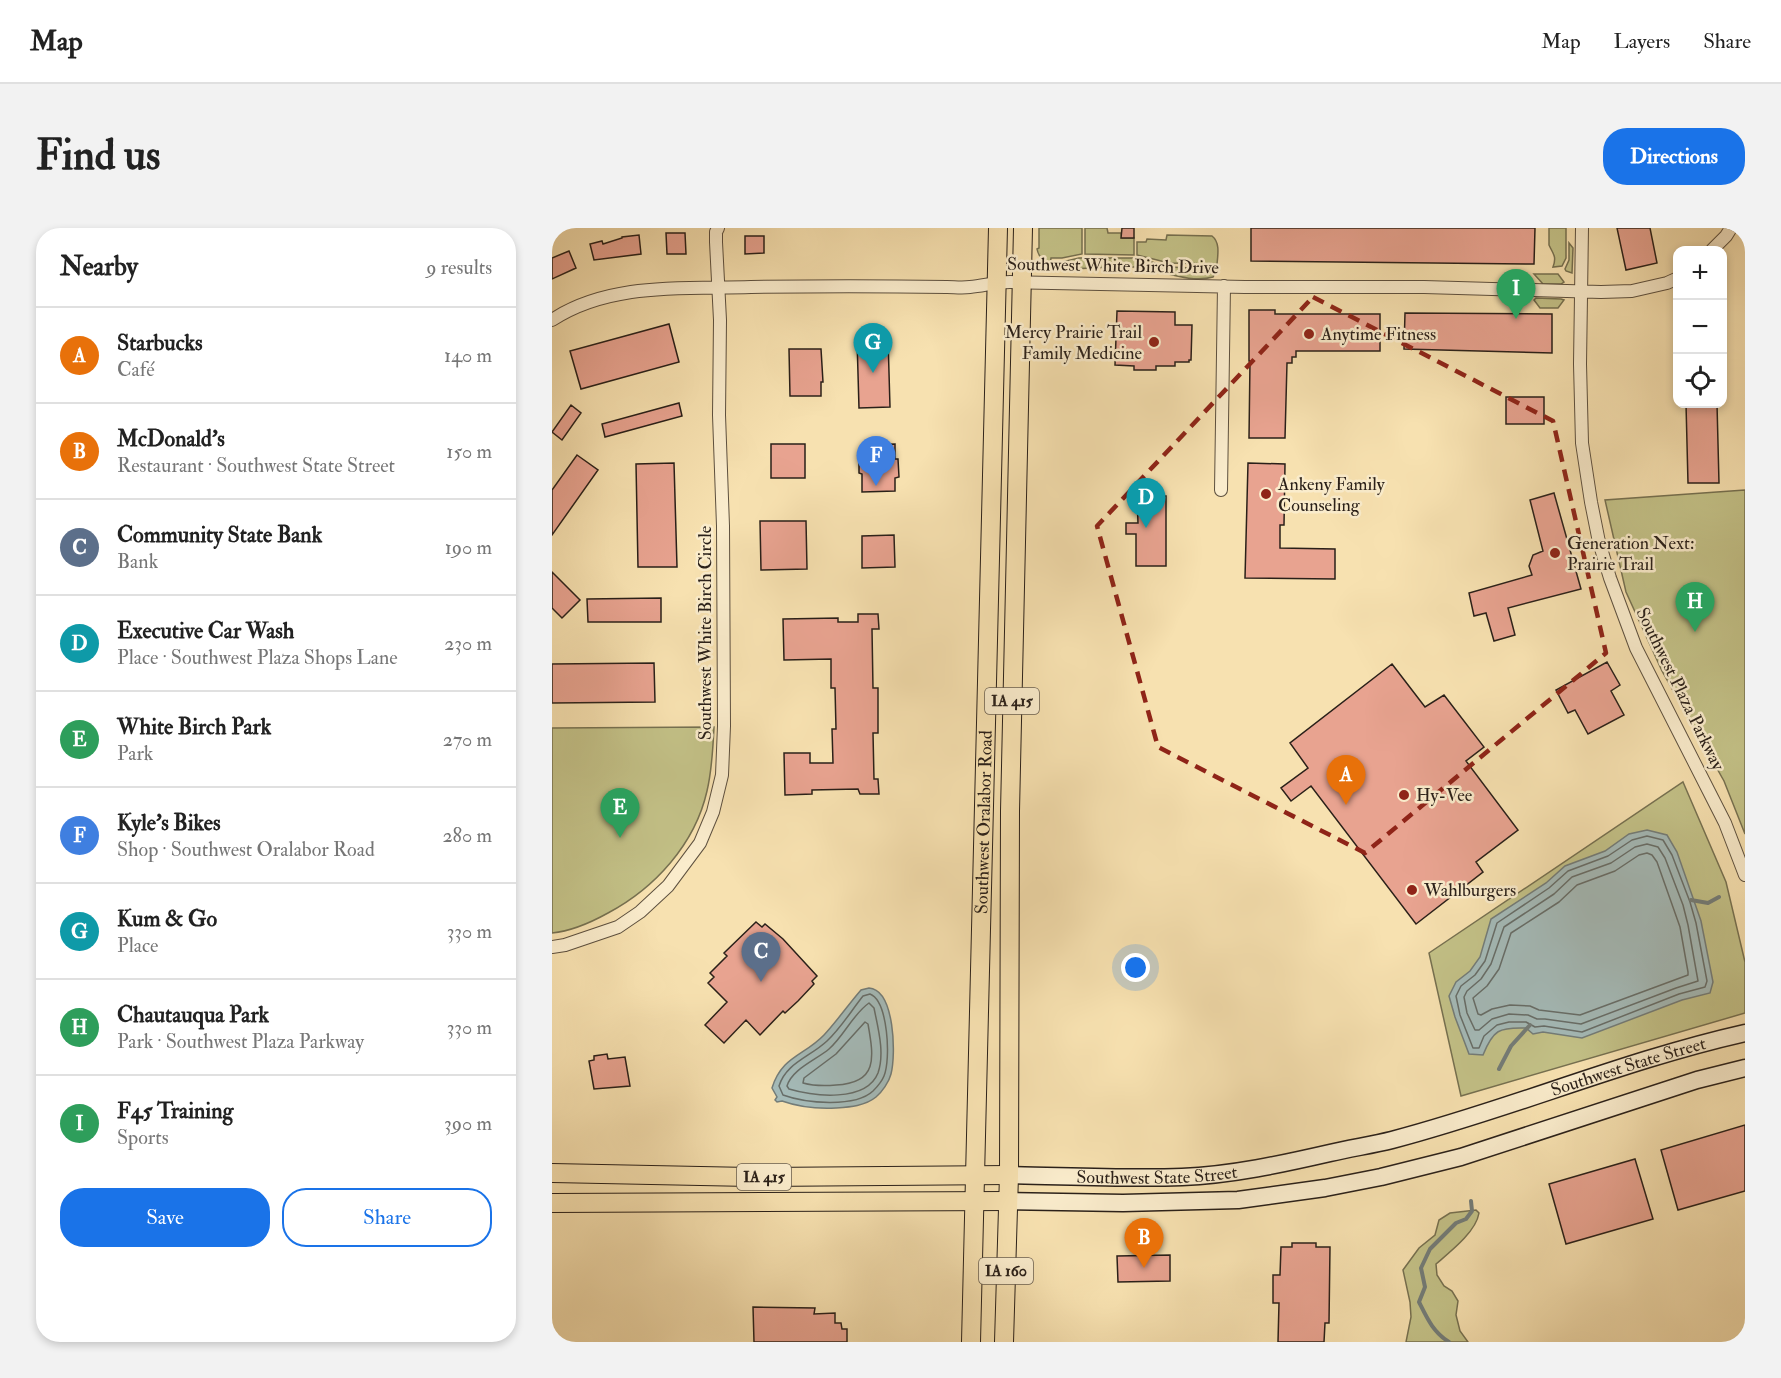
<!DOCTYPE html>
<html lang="en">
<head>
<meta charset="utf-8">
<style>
  :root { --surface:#fff; --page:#f2f2f2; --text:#222; --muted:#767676; --line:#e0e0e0; --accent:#1a73e8 }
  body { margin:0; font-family:"IM FELL Double Pica",serif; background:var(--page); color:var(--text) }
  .controls { position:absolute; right:18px; top:18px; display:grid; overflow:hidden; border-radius:12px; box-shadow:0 3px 9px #0003 }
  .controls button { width:54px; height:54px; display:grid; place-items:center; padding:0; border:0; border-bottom:2px solid var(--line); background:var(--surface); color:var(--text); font:30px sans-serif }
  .you { position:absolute; left:584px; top:740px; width:21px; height:21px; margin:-15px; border:4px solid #fff; border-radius:50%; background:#1a73e8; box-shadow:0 0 0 9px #1a73e833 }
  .badge { display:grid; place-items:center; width:39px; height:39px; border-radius:50%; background:var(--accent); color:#fff; font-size:20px; font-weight:700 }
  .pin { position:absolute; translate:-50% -50px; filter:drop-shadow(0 2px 3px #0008) }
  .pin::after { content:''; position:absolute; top:32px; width:21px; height:18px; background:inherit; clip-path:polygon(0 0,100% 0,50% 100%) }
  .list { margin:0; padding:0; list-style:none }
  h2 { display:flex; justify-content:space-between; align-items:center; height:78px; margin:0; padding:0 24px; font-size:26px }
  h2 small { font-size:20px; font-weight:400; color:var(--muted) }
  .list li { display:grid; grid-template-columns:39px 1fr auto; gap:18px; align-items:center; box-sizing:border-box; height:96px; padding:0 24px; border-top:2px solid var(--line) }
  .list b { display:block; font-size:22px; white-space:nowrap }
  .list p { margin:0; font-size:20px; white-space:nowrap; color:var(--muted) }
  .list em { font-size:20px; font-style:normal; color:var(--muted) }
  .actions { display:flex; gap:12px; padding:18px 24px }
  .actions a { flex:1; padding:14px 0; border:2px solid var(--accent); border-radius:24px; text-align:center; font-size:21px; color:var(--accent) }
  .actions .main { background:var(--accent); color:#fff }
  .icon { flex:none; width:33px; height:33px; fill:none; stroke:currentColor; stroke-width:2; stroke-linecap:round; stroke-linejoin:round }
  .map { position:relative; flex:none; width:1193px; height:1114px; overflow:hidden; border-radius:24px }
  header { display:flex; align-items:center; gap:36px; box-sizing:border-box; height:84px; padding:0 30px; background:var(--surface); border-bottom:2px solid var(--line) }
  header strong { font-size:28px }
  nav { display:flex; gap:33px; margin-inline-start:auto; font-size:21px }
  .intro { display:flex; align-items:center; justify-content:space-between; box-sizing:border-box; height:144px; padding:0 36px }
  h1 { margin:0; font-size:42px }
  .button { padding:15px 27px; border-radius:24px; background:var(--accent); color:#fff; font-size:21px; font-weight:700 }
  main { display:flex; gap:36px; padding:0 36px }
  aside { flex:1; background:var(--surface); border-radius:24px; box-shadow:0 3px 9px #0003 }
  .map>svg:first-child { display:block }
  .green { fill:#c3c187; stroke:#767050; stroke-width:1.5 }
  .water { fill:#a4bab8; stroke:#737c78; stroke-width:1.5 }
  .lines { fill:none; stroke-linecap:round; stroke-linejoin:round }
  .shore { stroke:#676d68; stroke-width:1.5 }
  .stream { stroke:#737c78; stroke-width:4 }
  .building { fill:#e8a390; stroke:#2a2019; stroke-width:1.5 }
  .minor-casing { stroke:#5d503f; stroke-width:14 }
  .secondary-casing { stroke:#2a2019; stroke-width:19 }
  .primary-casing { stroke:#2a2019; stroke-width:20 }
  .minor { stroke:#faeccc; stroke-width:12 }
  .secondary { stroke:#faeccc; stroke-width:16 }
  .primary { stroke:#f7e1b0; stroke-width:18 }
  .marked { fill:none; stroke:#8f2418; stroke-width:4.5; stroke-dasharray:12 8; stroke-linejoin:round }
  .poi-dot { fill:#8f2418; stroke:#faeccc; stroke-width:2 }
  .labels { text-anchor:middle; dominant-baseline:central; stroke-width:5; stroke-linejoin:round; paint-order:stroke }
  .shield { fill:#faeccc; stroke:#685d4f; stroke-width:1.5 }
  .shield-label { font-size:16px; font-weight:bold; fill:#2a2019 }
  .street-label { font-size:18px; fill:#2a2019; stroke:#faeccc }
  .poi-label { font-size:18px; fill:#2a2019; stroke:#faeccc; text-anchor:start }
</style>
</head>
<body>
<header>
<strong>Map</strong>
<nav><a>Map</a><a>Layers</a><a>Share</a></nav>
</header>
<div class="intro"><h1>Find us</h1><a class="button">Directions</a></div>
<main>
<aside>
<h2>Nearby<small>9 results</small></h2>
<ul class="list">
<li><span class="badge" style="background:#e8710a">A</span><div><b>Starbucks</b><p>Café</p></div><em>140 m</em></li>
<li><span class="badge" style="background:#e8710a">B</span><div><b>McDonald's</b><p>Restaurant · Southwest State Street</p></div><em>150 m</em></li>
<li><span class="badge" style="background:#5c6f8a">C</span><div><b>Community State Bank</b><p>Bank</p></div><em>190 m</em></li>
<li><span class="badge" style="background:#0f9aa8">D</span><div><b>Executive Car Wash</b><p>Place · Southwest Plaza Shops Lane</p></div><em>230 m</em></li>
<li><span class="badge" style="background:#2e9e5b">E</span><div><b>White Birch Park</b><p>Park</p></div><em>270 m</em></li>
<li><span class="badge" style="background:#3f7fe0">F</span><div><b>Kyle's Bikes</b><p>Shop · Southwest Oralabor Road</p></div><em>280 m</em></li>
<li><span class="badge" style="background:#0f9aa8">G</span><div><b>Kum &amp; Go</b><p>Place</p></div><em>330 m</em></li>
<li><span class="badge" style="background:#2e9e5b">H</span><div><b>Chautauqua Park</b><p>Park · Southwest Plaza Parkway</p></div><em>330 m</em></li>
<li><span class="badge" style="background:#2e9e5b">I</span><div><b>F45 Training</b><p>Sports</p></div><em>390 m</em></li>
</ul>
<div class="actions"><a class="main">Save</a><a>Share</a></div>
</aside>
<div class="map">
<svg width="1193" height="1114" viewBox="0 0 1193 1114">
  <rect width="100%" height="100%" fill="#f7e1b0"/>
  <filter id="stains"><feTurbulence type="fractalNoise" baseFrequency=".00333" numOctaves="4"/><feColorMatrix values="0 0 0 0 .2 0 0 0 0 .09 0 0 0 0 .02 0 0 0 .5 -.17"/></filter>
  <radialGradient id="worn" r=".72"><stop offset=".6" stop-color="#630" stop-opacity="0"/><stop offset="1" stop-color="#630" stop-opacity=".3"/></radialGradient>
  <path class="green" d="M487,0h43v26l-20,4h-11l-1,7c-7,-3 -12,-10 -13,-16l2,-1z
    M533,0h22l1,5h13l1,5h12v17l-49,-1z
    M997,0h17v30l-4,8 -9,1c4,-11 0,-13 -4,-22z
    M615,7l45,1c8,6 6,18 5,28l-48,-1 -32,-8v-13h9l1,-3 19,1z
    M1017,15l4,5 -1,25 -6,-2 -1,-2 4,-9z
    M527,30h60l29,9 49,2 -4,8c-25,7 -53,-8 -79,-10 -26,-2 -55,5 -80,-1v-4h8z
    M982,46h24l6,8 -3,2h-18z
    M984,70l25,1 3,1 -6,8h-18l-6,-8z
    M1193,262v344l-21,-53 -62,-110 -36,-79 -21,-92z
    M162,499c-1,22 -2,43 -7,64 -12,53 -52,97 -99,122 -18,10 -36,18 -56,20v-205z
    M1131,554l43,100 19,80v51l-284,83 -32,-143z
    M924,982l3,3c-3,19 -29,39 -43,51l1,11 7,11 8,5 6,10 -2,14 4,16 8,11h-62l5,-25 -1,-15 -7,-32 16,-22 16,-13 4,-15 11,-7z"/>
  <path class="water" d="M1095,602l20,5 10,17 24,69 12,61 -3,11 -28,7 -100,38 -39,-6 -10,2 -7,-6c-27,-1 -33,2 -43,27l-14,-1 -14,-37 -6,-21 7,-14 14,-11 10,-14 11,-38 55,-36 19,-17 40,-15 24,-17z
    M317,760c26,2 27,67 22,86 -2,8 -9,18 -15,23 -11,9 -26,10 -40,11 -18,1 -37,-1 -54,-7l-5,1 -2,-2 2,-3 -5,-9c10,-32 32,-32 52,-53 13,-14 24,-30 37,-45z"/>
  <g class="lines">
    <path class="shore" d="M1095,608l16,4 9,15 18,47 6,21 11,58 -2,6 -26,7 -97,38 -38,-6 -9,1 -9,-5h-17l-12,3 -13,11 -5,12h-6l-13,-33 -4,-19 5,-10 14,-11 10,-14 12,-38 52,-35 19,-17 40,-15 24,-16z
      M1095,616l11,3 7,11 18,47 5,20 10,56 -22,7 -95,36 -36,-5h-8l-9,-4 -19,-1 -17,5 -13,11h-4l-8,-17 -3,-16 3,-6 14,-12 10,-15 13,-37 50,-33 18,-17 39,-14 24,-16z
      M1095,625l5,2 5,7 23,65 8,45v3l-108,40 -41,-5 -9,-4 -20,-1 -18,4 -11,6 -3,-1 -5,-16 14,-12 12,-17 12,-36 48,-31 18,-17 38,-14 24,-16z
      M318,766c18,7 21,65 14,82 -2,5 -7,11 -11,15 -18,17 -68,12 -90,4l-4,-9c7,-23 31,-29 48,-45 14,-13 24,-30 36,-45z
      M317,775l5,5c4,20 11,45 4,65 -12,30 -65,23 -89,16l-2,-3c5,-17 29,-26 42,-37 15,-13 24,-35 40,-46z
      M313,794l3,2c6,34 10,59 -32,61 -11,1 -22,1 -33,-2l1,-5 32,-24z"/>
    <path class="stream" d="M1139,672l17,3 11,-6
      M947,841l12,-23 19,-21
      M897,1114c-16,-10 -22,-24 -30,-40l6,-15 -4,-19 9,-19 26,-26 10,-4 6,-8 -1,-10"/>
  </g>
  <path class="building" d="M570,0h12v10h-13z
    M699,0h284l-1,36 -283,-3z
    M1065,0h33l7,35 -31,7z
    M114,5h19l1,21h-19z
    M87,7l2,19 -47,6 -4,-16 12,-3 1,3 19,-6v-1z
    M193,8h19v17l-19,1z
    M17,23l7,17 -24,11v-21z
    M697,82h26v4h105v37h-84v6h-4v6h-5l-2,75h-36l1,-77h-1z
    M565,83l58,1v13h17l-1,35h-2v2h-14v4h-19v4h-22v-4l-19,-1z
    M853,85l147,1v39l-148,-4z
    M117,96l10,38 -98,27 -11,-38z
    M336,110l2,69 -31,1 -2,-69z
    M237,121h32l2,33h-2v14h-31z
    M954,169h38v27h-38z
    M127,175l3,13 -77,21 -3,-13z
    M1134,176h31l2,79h-31z
    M19,177l10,8 -19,27 -10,-8z
    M219,216h34v34h-34z
    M343,216v15h3l1,18 -4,1v13l-33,1v-18l-3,-1v-20h3v-8z
    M25,227l21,15 -46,65v-45z
    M122,235l3,104h-39l-2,-103z
    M696,235l37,1 -1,61h-4v23l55,1v30l-90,-1z
    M1002,265l27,96 -73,19 7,27 -21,6 -8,-28 -12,3 -5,-23 63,-18 -3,-9 4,-11 10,-4 -13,-51z
    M585,268h29v70h-30v-32h-10v-11h12z
    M208,293h46l1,48 -46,1z
    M342,307l1,32 -33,1v-32z
    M0,344l28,28 -18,18 -10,-10z
    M109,370v24h-73l-1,-23z
    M306,386h20l1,15h-7l1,59h5v45h-5l1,46h4l1,15h-19l-2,-5 -46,1v4l-27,1 -1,-42h26v10h23l-1,-34h4l-1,-41h-4v-29l-47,1 -1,-41 55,-1v4h20z
    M1055,434l13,23 -9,6 13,24 -36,19 -13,-24 -7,3 -12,-23z
    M102,435l1,39 -103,1v-39z
    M840,436l33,43 19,-12 40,52 -18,14 52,69 -42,32 7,10 -67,52 -105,-138 -20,15 -10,-13 27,-20 -18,-25z
    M204,694l6,5 3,-3 18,15 34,37 -5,5 2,3 -16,17 -13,12 -2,-2 -23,24 -14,-15 -22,23 -19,-18 22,-23 -19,-19 6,-6 -4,-4 17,-17 -3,-3z
    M55,826l1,5 17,-2 5,29 -36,3 -5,-28 5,-1v-4z
    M1193,897v66l-67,19 -17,-60z
    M1083,931l18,60 -87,25 -17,-60z
    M740,1015h24v4h14l-1,76h-4l-1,19h-46l1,-39h-6v-28h7l1,-28h11z
    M618,1027v26l-52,1 -1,-26z
    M201,1079l62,1 -1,6 21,-1v10h6l1,6h5v13h-93z"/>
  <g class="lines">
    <defs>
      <path id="minor" d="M1030,0l-2,136 2,79 9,59 8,40 11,36 26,70 89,175 20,52
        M1160,22l14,-14 5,-8
        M0,92c58,-38 132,-31 199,-33 65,-1 131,-1 196,0 7,0 15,1 23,0 13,-1 26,-5 40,-5l235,5h179l177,5 31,-1 35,-8 11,-5
        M669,262l3,-204
        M0,719l13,-2 53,-18 22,-15 28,-26 32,-43 13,-31 9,-37 2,-49 -1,-200 -4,-111 1,-95 -4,-78v-10l2,-4"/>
      <g id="secondary">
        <path id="s1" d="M457,947c58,1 116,4 173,2 50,-2 100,-13 148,-24 21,-5 42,-8 62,-13 119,-31 233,-80 353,-107"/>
        <path d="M456,973l115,2 115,-3 87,-12 56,-11 80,-20 236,-77 48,-12"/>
      </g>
      <g id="primary">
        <path d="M0,945l198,4 259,-2"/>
        <path d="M0,975l456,-2"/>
        <path id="s2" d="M419,1114l27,-1114"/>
        <path d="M452,1114l5,-167 1,-364 13,-583"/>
      </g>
    </defs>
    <use href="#minor" class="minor-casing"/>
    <use href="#secondary" class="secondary-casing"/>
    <use href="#primary" class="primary-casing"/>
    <use href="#minor" class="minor"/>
    <use href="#secondary" class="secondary"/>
    <use href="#primary" class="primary"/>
  </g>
  <path class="marked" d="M761,69l240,124 53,232 -241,200 -207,-106 -61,-221z"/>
  <g class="poi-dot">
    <circle cx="757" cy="106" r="6"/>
    <circle cx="602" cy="114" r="6"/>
    <circle cx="714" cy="266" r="6"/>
    <circle cx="1003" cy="325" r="6"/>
    <circle cx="852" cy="567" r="6"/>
    <circle cx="860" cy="662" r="6"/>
  </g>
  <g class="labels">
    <g class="shield">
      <rect x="433" y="460" width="54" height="26" rx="4.5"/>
      <rect x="185" y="936" width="54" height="26" rx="4.5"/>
      <rect x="427" y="1030" width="54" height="26" rx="4.5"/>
    </g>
    <g class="shield-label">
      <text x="460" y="473">IA 415</text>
      <text x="212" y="949">IA 415</text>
      <text x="454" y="1043">IA 160</text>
    </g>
    <g class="street-label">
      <text transform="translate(561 38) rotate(1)">Southwest White Birch Drive</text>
      <text transform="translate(153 405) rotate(-90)">Southwest White Birch Circle</text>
      <text transform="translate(1128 461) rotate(64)">Southwest Plaza Parkway</text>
      <text stroke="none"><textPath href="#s2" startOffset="520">Southwest Oralabor Road</textPath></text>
      <text stroke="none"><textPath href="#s1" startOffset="634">Southwest State Street</textPath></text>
      <text stroke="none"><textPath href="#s1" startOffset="148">Southwest State Street</textPath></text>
    </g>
    <g class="poi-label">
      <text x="590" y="104" text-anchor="end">Mercy Prairie Trail<tspan x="590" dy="21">Family Medicine</tspan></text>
      <text x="769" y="106">Anytime Fitness</text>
      <text x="726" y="256">Ankeny Family<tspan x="726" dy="21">Counseling</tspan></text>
      <text x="1015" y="315">Generation Next:<tspan x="1015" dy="21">Prairie Trail</tspan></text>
      <text x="864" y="567">Hy-Vee</text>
      <text x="872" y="662">Wahlburgers</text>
    </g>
  </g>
  <rect width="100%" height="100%" filter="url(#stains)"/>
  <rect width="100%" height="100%" fill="url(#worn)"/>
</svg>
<div class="controls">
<button>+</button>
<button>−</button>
<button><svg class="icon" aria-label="locate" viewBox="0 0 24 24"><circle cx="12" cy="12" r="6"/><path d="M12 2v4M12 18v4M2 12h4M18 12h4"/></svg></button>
</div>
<div class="you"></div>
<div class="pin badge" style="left:794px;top:577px;background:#e8710a">A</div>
<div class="pin badge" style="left:592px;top:1040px;background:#e8710a">B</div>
<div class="pin badge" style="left:209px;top:754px;background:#5c6f8a">C</div>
<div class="pin badge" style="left:594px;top:300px;background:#0f9aa8">D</div>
<div class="pin badge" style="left:68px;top:610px;background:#2e9e5b">E</div>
<div class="pin badge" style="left:324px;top:258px;background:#3f7fe0">F</div>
<div class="pin badge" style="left:321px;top:145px;background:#0f9aa8">G</div>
<div class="pin badge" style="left:1143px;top:404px;background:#2e9e5b">H</div>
<div class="pin badge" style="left:964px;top:91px;background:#2e9e5b">I</div>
</div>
</main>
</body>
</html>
